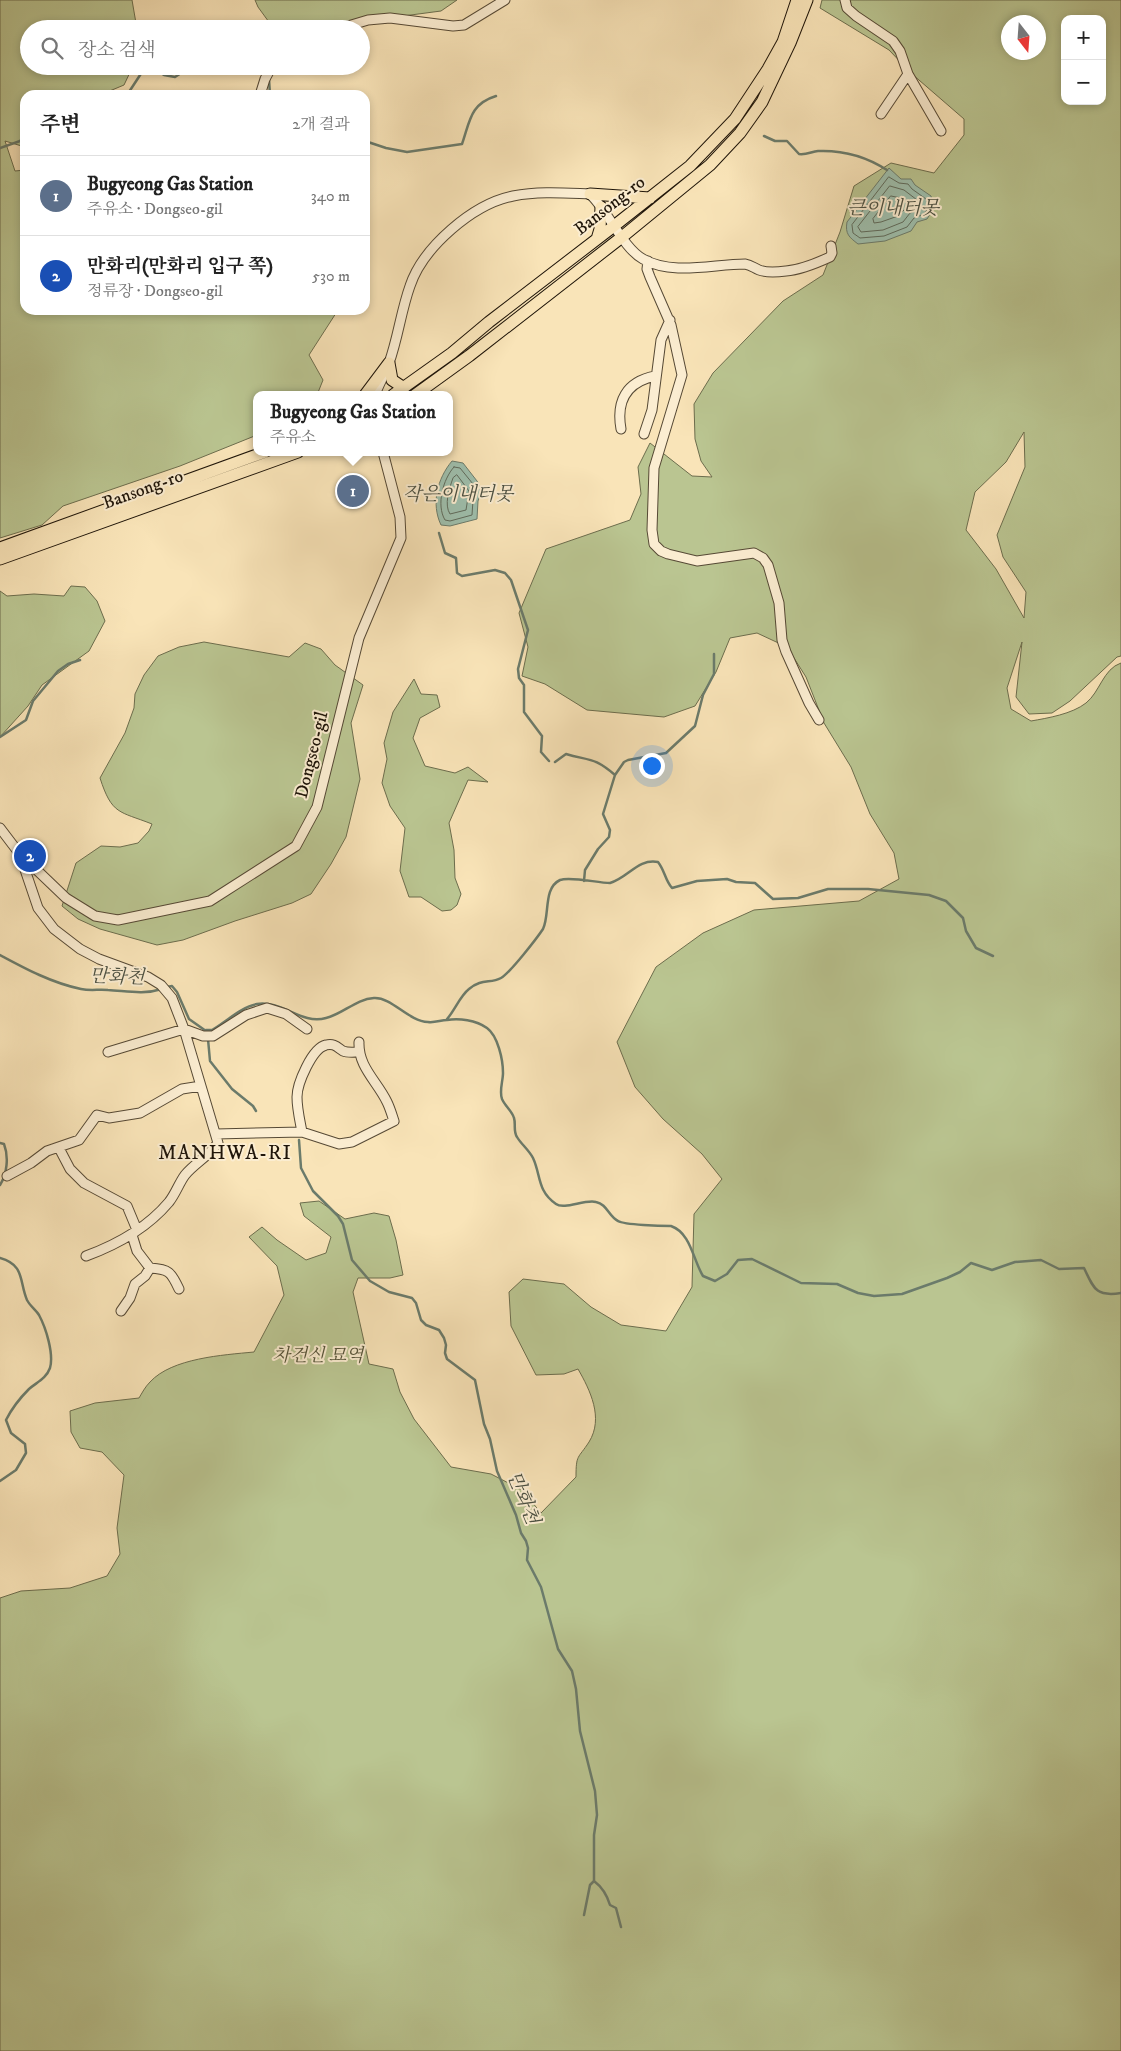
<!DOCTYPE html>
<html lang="ko">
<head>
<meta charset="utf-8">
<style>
  :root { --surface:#fff; --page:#f2f2f2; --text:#222; --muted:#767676; --line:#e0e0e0; --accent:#8f2418 }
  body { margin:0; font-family:"IM FELL DW Pica","Noto Serif KR",serif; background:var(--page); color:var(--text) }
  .controls { position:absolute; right:15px; top:15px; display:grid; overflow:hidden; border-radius:10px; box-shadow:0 2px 8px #0003 }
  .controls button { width:45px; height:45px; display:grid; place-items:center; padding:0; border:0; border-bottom:1px solid var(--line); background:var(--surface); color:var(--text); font:25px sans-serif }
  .compass { position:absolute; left:1001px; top:15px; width:45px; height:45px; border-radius:50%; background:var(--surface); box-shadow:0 2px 8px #0003; rotate:163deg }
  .you { position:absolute; left:651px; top:765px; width:18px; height:18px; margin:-12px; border:4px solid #fff; border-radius:50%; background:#1a73e8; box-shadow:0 0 0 8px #1a73e833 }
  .badge { display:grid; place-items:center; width:32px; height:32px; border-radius:50%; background:var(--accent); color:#fff; font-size:16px; font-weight:700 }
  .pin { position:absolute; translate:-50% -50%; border:2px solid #fff; box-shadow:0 1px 5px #0006 }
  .popup { position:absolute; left:253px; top:391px; width:200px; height:65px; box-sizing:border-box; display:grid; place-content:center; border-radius:10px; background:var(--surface); filter:drop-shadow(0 1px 4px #0005); font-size:16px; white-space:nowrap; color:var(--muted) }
  .popup b { font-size:19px; color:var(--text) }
  .popup::after { content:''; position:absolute; left:50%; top:100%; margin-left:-10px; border:10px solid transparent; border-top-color:var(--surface) }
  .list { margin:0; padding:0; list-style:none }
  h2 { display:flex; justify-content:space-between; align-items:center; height:65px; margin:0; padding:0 20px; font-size:21px }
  h2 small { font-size:16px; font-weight:400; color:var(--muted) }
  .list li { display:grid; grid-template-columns:32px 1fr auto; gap:15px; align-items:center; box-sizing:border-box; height:80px; padding:0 20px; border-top:1px solid var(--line) }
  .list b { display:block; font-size:19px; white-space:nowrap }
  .list p { margin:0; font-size:16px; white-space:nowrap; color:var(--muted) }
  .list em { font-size:16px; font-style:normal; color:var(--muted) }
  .icon { flex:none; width:28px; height:28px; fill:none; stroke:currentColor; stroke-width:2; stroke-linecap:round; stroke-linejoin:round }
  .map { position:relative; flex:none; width:1121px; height:2051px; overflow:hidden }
  .search { position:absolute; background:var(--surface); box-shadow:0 2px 8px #0003; left:20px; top:20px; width:350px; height:55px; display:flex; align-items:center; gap:12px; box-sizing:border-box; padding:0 18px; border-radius:28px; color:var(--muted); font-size:19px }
  .panel { position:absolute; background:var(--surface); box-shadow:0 2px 8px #0003; left:20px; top:90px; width:350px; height:225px; border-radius:15px }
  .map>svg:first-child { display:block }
  .green { fill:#bac591; stroke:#6c6d4d; fill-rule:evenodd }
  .water { fill:#9ebfad; stroke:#6b7b6b }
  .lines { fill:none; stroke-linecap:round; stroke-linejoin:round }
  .shore { stroke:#5e6a5b; stroke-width:1 }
  .stream { stroke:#6b7b6b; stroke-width:2.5 }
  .minor-casing { stroke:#564935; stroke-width:11 }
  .major-casing { stroke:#1f1509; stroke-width:13 }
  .minor { stroke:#fbedd1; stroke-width:9 }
  .major { stroke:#f9e4b8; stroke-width:11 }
  .labels { text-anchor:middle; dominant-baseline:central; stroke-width:4; stroke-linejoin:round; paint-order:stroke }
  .street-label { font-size:18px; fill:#1f1509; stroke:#fbedd1 }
  .park-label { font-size:18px; font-style:italic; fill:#555339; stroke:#fbedd1 }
  .water-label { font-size:19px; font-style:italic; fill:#4b5042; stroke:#fbedd1 }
  .quarter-label { font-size:20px; letter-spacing:1px; fill:#1f1509; stroke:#fbedd1 }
</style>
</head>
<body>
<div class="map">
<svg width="1121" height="2051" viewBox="0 0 1121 2051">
  <rect width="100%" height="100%" fill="#f9e4b8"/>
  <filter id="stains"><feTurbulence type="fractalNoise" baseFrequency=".004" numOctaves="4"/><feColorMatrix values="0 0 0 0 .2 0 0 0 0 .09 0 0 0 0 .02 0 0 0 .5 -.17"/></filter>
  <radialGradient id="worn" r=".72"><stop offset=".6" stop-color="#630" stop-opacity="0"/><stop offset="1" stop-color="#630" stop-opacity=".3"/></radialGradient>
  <path class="green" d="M0,0h132l5,29h-108v37h104l-9,19 -24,10h-75v52l-20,-6 10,30 10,-1v140h313l-29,45 14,25 -6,15h-60v40l-77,31 -117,40 -21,19 -42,13z
    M255,0h202l-16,11 -53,7 -36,11h-78l-16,-22z
    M822,0h299v656l-4,1 -47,44 -18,12 -23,1 -13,-17 6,-55 -15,46 4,21 20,12c17,-3 41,-7 55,-18 14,-11 17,-34 35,-40v1388h-1121v-453l21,-7 49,-3 37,-12 13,-22 -3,-26 7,-53 -22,-23 -22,-4 -9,-16 -1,-21 25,-8 44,-5c3,-5 6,-11 11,-16 22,-24 73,-27 104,-30l30,-57 -7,-29 -28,-29 13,-10 15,13 29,20 20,-7 5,-16 -27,-21 -4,-13 19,-2 26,18 29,-6 15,3 7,24 7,35 -13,3h-32l-5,14 16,72 24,5 7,23 14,27 37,48 40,7 31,16 19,23 35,-36c0,-23 2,-18 13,-35 15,-24 1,-52 -11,-73l-14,5 -28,1 -25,-49 -2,-34 14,-13 41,5 27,23 30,18 45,6 26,-44 2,-73 28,-35 -20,-25 -39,-35 -28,-32 -18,-45 39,-75 47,-34 51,-23 105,-9 40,-22 -5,-26 -24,-39 -19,-47 -27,-44 -18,-46 -19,-30 -30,-14 -27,5 -14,34 -21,34 -31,11 -77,-7 -42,-26 -23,-8 6,-29 -9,-34 27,-64 84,-29 11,-26 -3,-27 12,-24 42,33 20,1 -11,-16 -6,-22 -1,-35 19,-31 70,-72 40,-26 17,-43 14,-46 37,-23 43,10 30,-38v-16l-52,-45 -23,-24 -69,-42zM1065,19h37v82h-37zM1008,22h30v30h-30zM1024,432l1,35 -28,68 6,22 23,35 -2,26 -28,-49 -30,-39 9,-38 31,-30z
    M71,586l14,1 12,14 8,20 -16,30 -47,34 -14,21 -28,31v-146l7,5 27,-2 30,2z
    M204,642l85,15 16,-14 16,6 14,16 28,20 -12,38 9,56 -14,58 -15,27 -20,30 -19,9 -57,18 -52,19 -26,5 -57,-16 -22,-10 -16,-13 14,-43 25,-17 19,1 18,-4 11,-12 3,-7c-33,-13 -40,-9 -52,-46l25,-45 9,-25 1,-14 9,-19 14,-19 21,-9z
    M414,679l7,15 16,1 3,12 -20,11 -7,20 12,28 30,7 13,-6 20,15 -20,-2 -19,43 5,27 1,28 6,16 -4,11 -6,5 -9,1 -21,-14h-12l-9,-26 5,-43 -15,-22 -8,-23 5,-24 -3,-16 9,-31z"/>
  <path class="water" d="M889,168l12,11h10l4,6 16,11 3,12 -7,11 -10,3 -6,9 -26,10 -27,3c-9,-7 -13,-10 -11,-22z
    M452,461l11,2 14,18 5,9 -4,11 -1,18 -27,7 -9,-1c-10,-21 -4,-46 11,-64z"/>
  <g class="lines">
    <path class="shore" d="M889,177l10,6 9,1 4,5 14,10 3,8 -5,7 -10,4 -7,9 -23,9 -24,2 -7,-5 -1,-8z
      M890,186l14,4 17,13v4l-11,6 -7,9 -20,8 -22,2 -3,-5z
      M891,196l10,2 6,5 1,3 -10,10 -17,6 -7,1 -1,-4z
      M454,467l6,1 13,16 3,7 -3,9 -1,15 -22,6 -5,-1c-9,-15 -2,-41 9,-53z
      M457,475l12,16 -3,19 -16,4c-6,-9 -1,-25 3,-36z"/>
    <path class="stream" d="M150,66l14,9 11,2 17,-11
      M269,79l1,16
      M127,95l19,-29
      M764,136l11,5h12l12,13c7,1 12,-2 19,-3 25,-1 49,6 69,19
      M365,141l21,7 21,4 55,-8c8,-23 8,-40 34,-48
      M0,148l20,-7 5,-5
      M439,533l6,20 11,5 1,15 5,3 33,-6 10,3 6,7 17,50 -10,39 1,9 5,7v27l18,24 -1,16 8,9
      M0,737l26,-17 7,-19 25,-30 10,-7 12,-4
      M555,762l11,-8c24,7 28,3 49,21l-12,39 7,16 -1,7 -11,12 -13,21 -1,11
      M615,775l9,-13 4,-2 38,-7 29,-27 8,-31 11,-21v-20
      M0,955c26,14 52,28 81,34 10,2 18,0 27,1 19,1 35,5 54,-1
      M167,987l5,-1 5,6 12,27 17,12
      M447,1019c8,-9 13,-23 22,-30 13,-11 21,-5 32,-11 9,-5 36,-40 42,-49 7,-14 0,-41 17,-49 10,-4 38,3 50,3 18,-5 28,-25 48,-21 7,9 7,18 14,26l25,-7 30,-2 9,3 19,1 18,16 25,-1 30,-9h40l61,6 17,6 17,17 3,13 10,17 17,8
      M206,1030h6c14,-8 29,-23 45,-26 25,-4 44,21 69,14 17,-4 30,-19 48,-20 18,-1 34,23 54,24 7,1 13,-2 19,-2 12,-2 29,0 40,8 11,8 16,32 16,45 0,8 -4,18 -1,26 3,7 10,12 12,19 2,6 -1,13 3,19 4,7 12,13 16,21 8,17 4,33 23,46 8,6 29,-5 40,-2 11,2 13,15 22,19 7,4 43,5 53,5 20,7 22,34 32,50l12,5 12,-7 11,-14 14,-1 49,24 36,1 21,9 16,3 28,-2 45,-16 13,-6 11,-9 21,7 23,-8 26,-2 18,9 25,-1c10,21 12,29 37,25
      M208,1039l2,22 22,28 21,17 3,5
      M299,1140l2,28 12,23 25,25 5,8 9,36 18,21 19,11 23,6 4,5 5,17 5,5 13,5 5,8 2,7 -1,8 2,6 28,21 9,44 6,15 7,32 19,44 5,18 5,8 2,7 -1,12 14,27 17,62 14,22 4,18 4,42 15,60 2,24 -3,20v46c8,6 13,14 16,24l6,3 5,19
      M0,1143l4,1c5,13 3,30 -4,41
      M0,1258c25,7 19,23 27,42 3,6 9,10 12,15 7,13 15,39 11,53 -4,11 -13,14 -21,21 -10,10 -17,19 -23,31l5,13 14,11 1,9 -10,17 -16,11
      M584,1915l6,-30 4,-4"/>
    <defs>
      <path id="minor" d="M845,0l2,8 9,8 37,25 7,10 8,23 33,57
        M338,29l30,-9 22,-2 63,8 11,-1 41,-25
        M260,95l5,-16 7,-13
        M881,114l27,-40
        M648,261l-1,8 3,8 21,48 11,50 -28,93 -2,62 2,14 7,7 7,3 29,7 57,-8 9,5 5,7 11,38 3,37 4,12 23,51 10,17
        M375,395c4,-11 10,-21 14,-32 9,-25 12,-52 21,-77 13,-39 63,-82 103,-90 26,-5 51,-3 77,-2 18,17 33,54 53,65 30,17 70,5 102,5 6,1 9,4 14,6 8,3 19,2 27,1 14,-1 31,-8 44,-14l2,-4 -1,-7
        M621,429c-5,-28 5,-47 34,-53
        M644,434l8,-24 9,-70 9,-20
        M0,828l19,25 47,45 29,18 23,4 92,-19 86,-55 21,-39 42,-169 42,-100 -1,-21 -17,-65
        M20,855l18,53 16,21 26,20 19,10 49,18 13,8 11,13 12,31 34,114c-9,13 -23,20 -33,32 -6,8 -9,18 -16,27 -21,25 -53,43 -83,54
        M108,1052l76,-23 19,7h10l33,-21 21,-7 19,6 21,15
        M302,1132c-2,-11 -5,-23 -5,-35 0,-13 15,-49 29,-52 8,-2 11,2 17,6 5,2 11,1 16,1
        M216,1134l86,-2 37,12 13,-2 42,-21c-2,-6 -4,-13 -7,-19 -10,-21 -29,-35 -28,-60
        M59,1148l11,21 14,14 43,23 10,24
        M7,1176l24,-13 16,-12 32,-11 18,-25 12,3 31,-5 42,-24 19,-3
        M150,1268c19,1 21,4 29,21
        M121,1311l9,-13 5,-14 10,-8 5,-8 -13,-17 -5,-16"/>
      <path id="major" d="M590,194l60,4
        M597,239l3,-10 1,-22
        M389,363l3,17 12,8
        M365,395l24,-32
        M393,395l59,-42 37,-31 125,-96 76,-60 45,-47 33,-50 15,-27 14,-42
        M415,395l54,-39 153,-119 88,-72 30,-32 22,-31 28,-59 17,-43
        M0,548l265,-96
        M0,559l298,-107"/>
    </defs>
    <use href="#minor" class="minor-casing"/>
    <use href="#major" class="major-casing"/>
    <use href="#minor" class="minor"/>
    <use href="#major" class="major"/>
  </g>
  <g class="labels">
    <g class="street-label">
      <text transform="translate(610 206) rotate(-38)">Bansong-ro</text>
      <text transform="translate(143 490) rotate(-20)">Bansong-ro</text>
      <text transform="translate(312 755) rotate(-76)">Dongseo-gil</text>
    </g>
    <g class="park-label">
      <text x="318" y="1356">차건신 묘역</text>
    </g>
    <g class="water-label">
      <text x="893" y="208">큰이내터못</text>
      <text x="458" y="494">작은이내터못</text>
      <text transform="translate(117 977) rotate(2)">만화천</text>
      <text transform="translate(523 1498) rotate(68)">만화천</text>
    </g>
    <g class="quarter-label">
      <text x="225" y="1153">MANHWA-RI</text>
    </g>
  </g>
  <rect width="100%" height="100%" filter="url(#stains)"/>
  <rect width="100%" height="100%" fill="url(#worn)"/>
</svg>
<div class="controls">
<button>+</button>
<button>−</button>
</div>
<svg class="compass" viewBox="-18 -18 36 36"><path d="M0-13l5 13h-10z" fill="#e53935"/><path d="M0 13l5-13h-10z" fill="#767676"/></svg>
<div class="you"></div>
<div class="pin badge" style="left:353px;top:491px;background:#5c6f8a">1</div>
<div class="popup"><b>Bugyeong Gas Station</b>주유소</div>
<div class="pin badge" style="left:30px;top:856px;background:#1a4fb4">2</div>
<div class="search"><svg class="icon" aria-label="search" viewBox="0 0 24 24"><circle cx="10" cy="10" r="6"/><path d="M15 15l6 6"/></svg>장소 검색</div>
<section class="panel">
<h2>주변<small>2개 결과</small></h2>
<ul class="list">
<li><span class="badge" style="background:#5c6f8a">1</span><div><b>Bugyeong Gas Station</b><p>주유소 · Dongseo-gil</p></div><em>340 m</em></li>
<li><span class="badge" style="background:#1a4fb4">2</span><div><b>만화리(만화리 입구 쪽)</b><p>정류장 · Dongseo-gil</p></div><em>530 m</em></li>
</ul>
</section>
</div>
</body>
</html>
